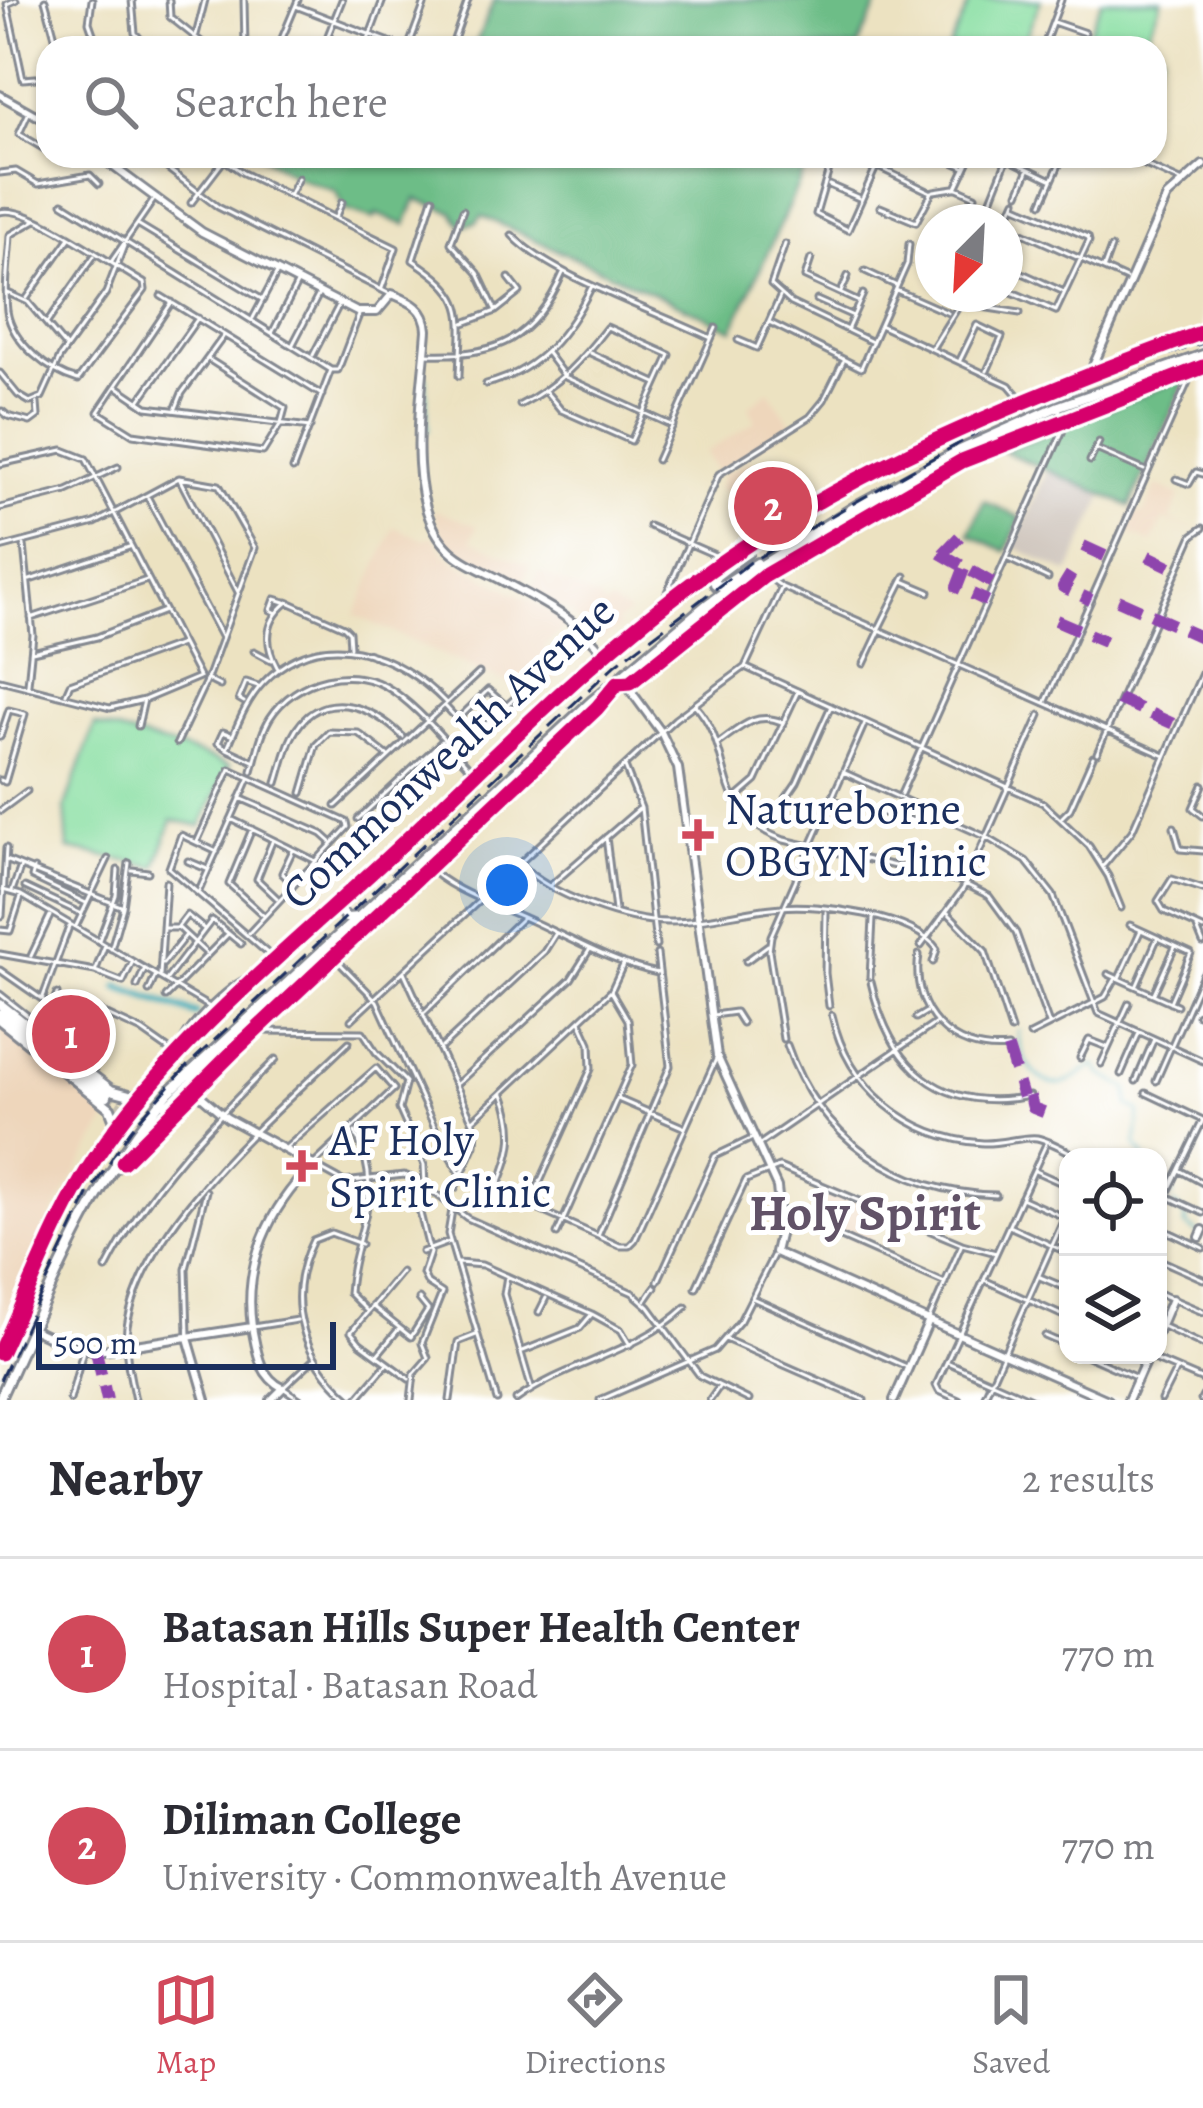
<!DOCTYPE html>
<html lang="en">
<head>
<meta charset="utf-8">
<style>
  :root { --surface:#fff; --page:#f2f2f3; --text:#2b2b33; --muted:#7c7c81; --line:#e1e1e2; --accent:#d1495b }
  body { margin:0; font-family:Alegreya,serif; background:var(--page); color:var(--text) }
  .controls { position:absolute; right:36px; bottom:36px; display:grid; overflow:hidden; border-radius:24px; box-shadow:0 3px 9px #0004 }
  .controls button { width:108px; height:108px; display:grid; place-items:center; padding:0; border:0; border-bottom:3px solid var(--line); background:var(--surface); color:var(--text); font:60px sans-serif }
  .compass { position:absolute; left:915px; top:204px; width:108px; height:108px; border-radius:50%; background:var(--surface); box-shadow:0 3px 9px #0004; rotate:204deg }
  .scale { position:absolute; left:36px; bottom:30px; width:300px; box-sizing:border-box; padding-left:12px; border:6px solid #1b2f5e; border-top:0; font-size:33px; line-height:42px; white-space:nowrap; color:#1b2f5e; -webkit-text-stroke:9px #fff; paint-order:stroke }
  .you { position:absolute; left:507px; top:885px; width:42px; height:42px; margin:-30px; border:9px solid #fff; border-radius:50%; background:#1a73e8; box-shadow:0 0 0 18px #1a73e833 }
  .badge { display:grid; place-items:center; width:78px; height:78px; border-radius:50%; background:var(--accent); color:#fff; font-size:39px; font-weight:700 }
  .pin { position:absolute; translate:-50% -50%; border:6px solid #fff; box-shadow:0 3px 12px #0006 }
  .list { margin:0; padding:0; list-style:none }
  h2 { display:flex; justify-content:space-between; align-items:center; height:156px; margin:0; padding:0 48px; font-size:51px }
  h2 small { font-size:39px; font-weight:400; color:var(--muted) }
  .list li { display:grid; grid-template-columns:78px 1fr auto; gap:36px; align-items:center; box-sizing:border-box; height:192px; padding:0 48px; border-top:3px solid var(--line) }
  .list b { display:block; font-size:45px; white-space:nowrap }
  .list p { margin:0; font-size:39px; white-space:nowrap; color:var(--muted) }
  .list em { font-size:39px; font-style:normal; color:var(--muted) }
  .icon { flex:none; width:66px; height:66px; fill:none; stroke:currentColor; stroke-width:2; stroke-linecap:round; stroke-linejoin:round }
  .map { position:relative; flex:none; width:1203px; height:1400px; overflow:hidden }
  .search { position:absolute; background:var(--surface); box-shadow:0 3px 9px #0004; left:36px; right:36px; top:36px; height:132px; display:flex; align-items:center; gap:30px; box-sizing:border-box; padding:0 42px; border-radius:36px; color:var(--muted); font-size:45px }
  .sheet { height:540px; background:var(--surface) }
  nav { display:flex; justify-content:space-around; align-items:center; box-sizing:border-box; height:168px; border-top:3px solid var(--line); background:var(--surface); font-size:33px; color:var(--muted) }
  nav a { display:grid; justify-items:center; gap:6px }
  nav .on { color:var(--accent) }
  .map>svg:first-child { display:block }
  .built { fill:#eed6bb }
  .industrial { fill:#ccc2b9 }
  .green { fill:#87dea1; stroke:#518680; stroke-width:3 }
  .forest { fill:#6dbd87; stroke:#447672; stroke-width:3 }
  .lines { fill:none; stroke-linecap:round; stroke-linejoin:round }
  .stream { stroke:#39aab6; stroke-width:3 }
  .river { stroke:#39aab6; stroke-width:8 }
  .primary-tunnel { stroke:#c2bead; stroke-width:8; stroke-dasharray:8 4; stroke-linecap:butt }
  .minor-casing { stroke:#848890; stroke-width:9 }
  .tertiary-casing { stroke:#848890; stroke-width:12 }
  .secondary-casing { stroke:#848890; stroke-width:12 }
  .primary-casing { stroke:#848890; stroke-width:14 }
  .minor { stroke:#fff; stroke-width:3 }
  .tertiary { stroke:#fff; stroke-width:6 }
  .secondary { stroke:#fff; stroke-width:6 }
  .primary { stroke:#fff; stroke-width:8 }
  .rail { stroke:#1b2f5e; stroke-width:3; stroke-dasharray:18 9; stroke-linecap:butt }
  .quiet { stroke:#8e44ad; stroke-width:12; stroke-dasharray:24 12; stroke-linecap:butt }
  .cycleway-casing { stroke:#fff; stroke-width:22 }
  .cycleway { stroke:#d6006c; stroke-width:15 }
  .poi-dot { fill:#d1495b; stroke:#fff; stroke-width:4.5 }
  .labels { text-anchor:middle; dominant-baseline:central; stroke-width:10; stroke-linejoin:round; paint-order:stroke }
  .street-label { font-size:45px; fill:#1b2f5e; stroke:#fff }
  .poi-label { font-size:45px; fill:#1b2f5e; stroke:#fff; text-anchor:start }
  .quarter-label { font-size:51px; font-weight:bold; fill:#615267; stroke:#fff }
</style>
</head>
<body>
<div class="map">
<svg width="1203" height="1400" viewBox="0 0 1203 1400">
  <rect width="100%" height="100%" fill="#fff"/>
  <filter id="ink" filterUnits="userSpaceOnUse"><feTurbulence type="fractalNoise" baseFrequency=".00833" numOctaves="2"/><feDisplacementMap in="SourceGraphic" scale="24" xChannelSelector="R" yChannelSelector="G"/><feConvolveMatrix kernelMatrix="1 2 1 2 8 2 1 2 1" color-interpolation-filters="sRGB"/></filter>
  <filter id="wash" filterUnits="userSpaceOnUse"><feTurbulence type="fractalNoise" baseFrequency=".004" numOctaves="4" result="noise"/><feDisplacementMap in="SourceGraphic" scale="48" xChannelSelector="R" yChannelSelector="G"/><feGaussianBlur stdDeviation="2.7" result="paint"/><feColorMatrix in="noise" values="0 0 0 0 0 0 0 0 0 0 0 0 0 0 0 0 0 1.4 0 .05"/><feComposite in="paint" operator="in"/></filter>
  <g filter="url(#wash)">
    <rect width="100%" height="100%" fill="#ece2c1"/>
    <path class="built" d="M769,391l24,35 -76,47 -12,-20 51,-32 -7,-15z
      M751,459l16,26 17,-8 15,24 -25,12 -56,-24 4,-14z
      M1157,485l23,11 -10,24 22,10 -29,-10 -11,23 -28,-12 9,-21 11,4z
      M433,509l44,17 -6,14 59,26 -9,19 -65,-35 -13,-12z
      M394,527l31,13 7,-4 18,23 121,63 -27,25 21,23 -30,26 -180,-81z
      M539,572l59,27 7,8 5,-4 20,10 -13,9 3,6 -5,4 -16,10 -28,-29 -40,-22z
      M2,1026l103,83 1,12 -56,98 -50,112z
      M829,1190l51,23 -14,32 -51,-23z"/>
    <path class="industrial" d="M1047,471l57,24 -35,78 -55,-26z"/>
    <path class="green" d="M971,0h70l-20,48h-72z
      M1102,0h60l-18,42 16,8 2,2 -7,20v-24h-73z
      M95,725l102,28 32,13 -28,60 -29,-6 -16,47 -88,-18 -3,-42z"/>
    <path class="forest" d="M494,0h386l-23,48h-383z
      M261,156h550l-78,173 -251,-113 -5,6 -15,4 -9,-14 -37,-13 -10,26 -30,-11 -2,5 -29,-9 -10,-19 -39,-14z
      M1187,377l-57,129 -127,-55z
      M984,501l37,17 -15,33 -37,-17z"/>
    <g class="lines">
      <path class="stream" d="M426,376l2,55
        M1019,1030c-4,21 17,57 42,54 14,-2 21,-15 34,-18l6,8 27,15 1,17 11,5 -4,34 9,12
        M1158,1180l15,16
        M1174,1204l13,15 -2,6 16,10"/>
      <path class="river" d="M119,987l77,27"/>
    </g>
  </g>
  <g filter="url(#ink)">
    <g class="lines">
      <path class="primary-tunnel" d="M107,1096c21,16 37,28 60,10"/>
      <defs>
        <path id="minor" d="M16,0l-9,4 16,75 25,-2
          M45,0l13,48
          M92,0l-3,22 9,26
          M132,0l3,33 13,15
          M169,0l1,17 39,31
          M244,0l1,48
          M296,6l109,42
          M1053,22l32,11
          M196,35l9,-35
          M278,48l20,-48
          M323,48l19,-48
          M365,48l18,-48
          M408,48l18,-48
          M451,48l17,-48
          M1043,48l18,-48
          M29,112l-10,22 29,17
          M54,156l8,5 21,-5
          M151,156l67,51 172,87
          M219,156l24,17 153,75 -14,40
          M833,156l-17,58 32,16 33,-74
          M855,156l20,9
          M939,156l25,11
          M1002,156l50,24
          M1035,156l7,3
          M1125,156l58,26
          M880,168l50,24
          M0,173l16,-2 22,13 52,-9 9,9
          M829,185l30,13
          M956,188l15,-32
          M957,188l18,8
          M934,191l20,-3
          M1019,193l9,-22
          M290,194l8,-16
          M433,198l-20,62c59,39 48,52 46,116
          M1016,200l-11,25 121,54
          M63,203l268,167
          M191,203l36,-47
          M1042,203l21,-47
          M880,207l36,15 16,-30
          M463,210l-12,33 27,30 18,38
          M0,212c29,-9 114,55 144,71l1,7 -67,90c-29,-8 -66,-37 -71,-69 -3,-24 2,-52 3,-76l26,-15
          M336,216l6,-14
          M944,218l9,4
          M982,222l25,-63
          M139,225l124,75
          M512,235c36,40 146,77 199,103
          M785,244l-14,41 20,18 79,38
          M811,259l-6,18 54,25
          M111,262l42,-61
          M1005,265l59,27
          M1104,267l7,-19
          M865,271l30,14
          M1005,289l51,22 33,-70 -1,-4 -74,-32
          M896,290l52,23
          M841,292l7,-16
          M8,293l20,9 37,44
          M161,296l161,99
          M27,298l42,-59
          M817,300l36,16
          M172,302l-74,110 35,22 130,18 18,-29 4,-15 -77,-49
          M253,318l24,-45
          M47,323l47,-67
          M464,323l32,-12 24,-19 -11,-14
          M771,323l90,45 46,-104 2,-20
          M882,326l127,59 12,14
          M847,330l16,-36
          M272,333l25,-49
          M738,340l19,8 23,-51
          M293,344l26,-50
          M933,347l30,-48 19,8 38,6
          M547,353l18,24 108,49
          M590,353l66,30
          M426,354c70,3 108,-14 137,-81
          M313,355l26,-50
          M960,360l17,-35 25,12 -15,34
          M0,373l18,22 12,7 12,-5 18,-40 46,-64 18,-47
          M486,384c54,-13 83,-52 106,-98
          M116,386l31,21 163,20
          M139,401l59,-83
          M520,405c39,-20 61,-44 87,-78l63,28 -39,86 -70,-31 -15,-18
          M176,408l6,-15 41,-56
          M2,411l6,5 22,6 8,-6 -1,-13
          M1096,449l48,21
          M657,460l59,-132
          M1090,461l9,-19
          M0,464l63,-14 23,9 113,218
          M293,469l38,-99h7l21,-55
          M179,478l59,114
          M1176,479l13,5 7,-12 7,2
          M148,498l74,140
          M0,508l67,-17 51,-24
          M649,526l75,33
          M24,545l9,90 -5,49
          M0,548l95,-25 84,-45 40,7 36,63 -48,131 -30,64
          M1006,558l42,20
          M759,570l23,17 383,169
          M30,580l99,-33
          M903,581l26,11
          M664,599l55,-125 91,-57 14,-17 19,-38
          M275,612l-4,-2 4,-11 10,3
          M31,618l116,-38
          M879,628l26,-52
          M254,651l17,9
          M32,652l65,-15 67,-26
          M864,664l15,-32
          M277,667c-13,-24 -12,-47 11,-65l56,25 5,5 1,15
          M747,668l296,135 46,43 19,30 13,32
          M0,680l110,28 34,-8 55,-23
          M208,680l12,6
          M66,693l4,-9 111,-40
          M1046,701l142,-319 -2,-19
          M244,702l-5,-3 7,-17 12,4
          M695,705c43,47 12,107 89,135l175,41 30,15 27,37 33,91
          M445,706l28,30 43,-39
          M459,718l29,-28 16,14
          M138,726l6,-26
          M0,737l9,-27 16,4 -20,68 -5,-2
          M717,744c23,-16 37,-33 65,-22
          M226,748l-8,-5 5,-11 8,3
          M1097,753l96,-218 10,-7
          M253,761l-26,-12c10,-23 19,-48 36,-66 57,-61 134,-31 183,20
          M625,767l16,41 15,138
          M252,771c5,-17 8,-37 18,-53 25,-40 84,-55 123,-27 30,21 55,53 79,80
          M843,772l143,65 40,24 27,34 45,118 105,48
          M277,783c5,-15 8,-32 15,-46 26,-52 79,-33 111,0
          M1203,785l-10,23 10,8
          M302,793l14,-48 13,-13 29,1 29,22
          M901,794l163,-366 -5,-21
          M240,798l82,36 10,9
          M734,800l22,-19 42,-90
          M833,800l81,21 11,-8
          M336,806l143,-133
          M0,811l27,-20
          M1062,817l8,-8 23,-52
          M231,819l83,41
          M358,819l84,-78
          M1174,827l6,22 23,2
          M252,829l-23,55 34,31
          M765,829l32,-47 34,-76
          M606,837l9,74
          M197,842l33,-73 117,53 1,5 -99,106
          M272,842l-15,37 20,19
          M217,852l-36,-17 -12,33 104,90
          M6,860l117,47
          M188,861l19,8
          M424,864c27,27 65,38 101,54 43,19 86,45 133,55
          M520,864c29,31 108,59 151,58 37,0 73,-12 110,-15 38,-4 133,9 156,42l-4,13
          M1104,865l28,-34 71,-160
          M34,869l-2,8 54,26
          M132,870l16,2
          M291,882l-9,-9 11,-23
          M551,885l88,-76
          M25,887l55,26
          M1203,889l-31,-10 -14,22 6,10 39,18
          M3,890l18,5 197,117
          M12,891l9,-25
          M199,891l50,-112
          M826,912l-1,61 4,33
          M948,913l37,38 26,79
          M2,916l4,-68
          M1130,925l61,28 -21,49
          M76,926l32,-67
          M165,928h14l27,25
          M177,928l10,-13 16,13
          M1197,928l6,15
          M0,930l10,1 11,-34
          M99,940l17,-45 2,-25
          M921,946l42,-57 77,-174
          M111,949l12,-42 6,-44
          M327,950l50,51 63,138 21,36 159,71h9l6,-6 81,-181
          M0,954l95,17 28,11 9,-19
          M919,955c-9,56 33,99 89,93
          M31,956l19,-40
          M746,961l22,-16
          M163,964l23,-29
          M96,969l9,-24
          M0,970l69,48
          M404,972l72,157 -1,16 -20,43
          M1108,974l69,31
          M160,975l6,-93
          M870,977l3,-58
          M1119,978l21,-46
          M167,979l45,-59 29,24
          M871,982c19,84 68,132 159,114
          M1137,985l20,-46
          M137,986l7,-16
          M149,991l6,-14
          M1154,993l21,-46
          M0,994l80,63
          M43,997l26,-70
          M166,997l61,-62
          M77,1001l65,30 34,24
          M53,1005l4,-11
          M425,1012l97,-94
          M713,1015l22,-3 7,11
          M832,1015c16,73 76,123 151,128 16,1 42,-7 54,-5 14,3 30,13 42,19
          M1198,1015l5,3
          M916,1018l10,-6
          M351,1020l324,-301 70,-52 37,-80
          M257,1031l106,1 13,20 30,30 -7,27 25,56 1,20 -6,24 11,44 -7,21 5,10 14,9 -20,50 6,15 -14,16 -3,26
          M1030,1035l75,-38 11,-19
          M783,1039l-14,-88 2,-15 94,-213
          M787,1045c32,93 111,148 209,150
          M442,1047l102,-95 12,-19
          M1080,1058l9,-18 18,7
          M1101,1064l28,-61
          M1121,1074l18,-41
          M1136,1081l18,-42
          M1156,1081l47,-107
          M458,1083l113,-104 19,-30
          M1146,1093l57,27 -37,76
          M618,1099l67,29
          M473,1120l138,-129 12,-26
          M355,1132c33,65 -3,101 -6,161l17,17
          M760,1144l176,-121
          M287,1147l89,-79 18,21 -81,76 31,17 60,-7 14,5 49,38 166,75 16,14 51,69 49,24
          M1179,1170l24,13
          M1035,1171l33,15
          M496,1191c16,-37 22,-59 7,-97
          M1158,1192l45,21
          M1021,1198l47,21
          M530,1204l61,-135 -1,-26 -10,-22
          M452,1210l-4,24 49,166
          M782,1211l163,72
          M1009,1226l59,27
          M1158,1227l45,21
          M557,1234l75,-169 -4,-45 -17,-29
          M598,1236l72,-170 -13,-112
          M422,1252l27,-10
          M1158,1259l45,20
          M458,1263l24,2 110,49 29,16 9,15
          M106,1269c41,-81 106,-147 170,-210
          M401,1272l-50,60 9,11 49,36
          M507,1276l-3,18 27,93
          M1040,1277l28,12
          M984,1280l84,38
          M658,1281l57,-125 40,-19
          M696,1288l50,-108 33,-13 183,77 34,9
          M1158,1293l45,19
          M752,1298l155,69
          M646,1300l9,-13
          M372,1306l39,31 17,-27 -9,-11
          M539,1312l7,-14
          M929,1319l32,-73
          M1160,1325l43,20
          M253,1327l44,-7
          M188,1334l-2,-65 20,-78
          M1045,1336l23,10
          M725,1339l139,61
          M523,1351l57,-23 12,-14
          M377,1355l21,-25
          M1085,1355l52,23
          M1149,1357l54,23
          M947,1362l86,38
          M70,1400l13,-49
          M135,1400c-5,-24 -11,-48 -8,-73 16,-105 148,-213 222,-285
          M301,1400l-18,-12 30,-28
          M351,1400c-49,-42 -68,-100 -38,-160l18,-7 30,11
          M356,1400l30,-35
          M450,1400l8,-58 18,-7
          M516,1400c54,-39 120,-46 170,-93
          M600,1400l115,-50 25,-29 33,-65
          M710,1400l9,-13
          M959,1400l-20,-9 -3,-6 110,-241
          M983,1400l85,-190
          M1161,1400l15,-30
          M1201,1400l2,-4"/>
        <path id="tertiary" d="M0,95l48,27
          M99,156l103,76 155,80h20l15,-18c19,8 34,14 35,36 -4,61 -25,167 19,216 14,16 37,24 55,34 45,25 69,34 104,74
          M1090,373l77,-176 36,-32
          M181,1047c8,-21 53,-66 75,-71
          M194,1090l33,28 86,47c-44,43 -70,99 -61,162
          M117,1168l38,-41 132,-126 23,-36
          M1200,1237l3,-7
          M929,1321l179,79
          M1158,1332l14,-33
          M188,1338l18,62
          M1128,1400l20,-45"/>
        <path id="secondary" d="M623,674l2,9 36,49 17,36 39,288 60,131 4,40 -6,25 154,69 -35,79
          M32,1329l28,13 36,9 156,-24c5,25 7,49 31,61l-12,12"/>
        <path id="primary" d="M748,552l-33,25v7l6,2 36,-23
          M341,901l-1,9 6,8 14,-1
          M0,1004l111,86 26,7
          M0,1014l107,82
          M0,1020l110,88 7,18
          M167,1106l124,-121
          M0,1353c31,-65 56,-136 96,-196 80,-121 199,-212 304,-311 94,-90 187,-184 291,-262 154,-115 333,-186 512,-252
          M0,1398c49,-106 92,-216 169,-306l424,-392 113,-95 51,-37 101,-63 100,-54 101,-45 144,-51"/>
      </defs>
      <use href="#minor" class="minor-casing"/>
      <use href="#tertiary" class="tertiary-casing"/>
      <use href="#secondary" class="secondary-casing"/>
      <use href="#primary" class="primary-casing"/>
      <use href="#minor" class="minor"/>
      <use href="#tertiary" class="tertiary"/>
      <use href="#secondary" class="secondary"/>
      <use href="#primary" class="primary"/>
      <path class="rail" d="M0,1380l88,-185 43,-66 58,-65 427,-400 136,-103 239,-136 148,-60 64,-22"/>
      <path class="quiet" d="M1083,546l26,12
        M940,553l54,31
        M943,554l18,-19
        M1148,556l29,14
        M964,569l-7,18 30,14
        M1071,574l-8,13 28,13
        M1118,600l85,38
        M1056,620l49,21
        M1118,699l60,27
        M1008,1048l15,49
        M1030,1096l3,12 21,8
        M96,1351l11,49"/>
      <defs>
        <path id="cycleway" d="M123,1162l111,-111 363,-343 21,-25 13,-1 133,-106 198,-115 241,-94
          M0,1353c31,-65 56,-136 96,-196 80,-121 199,-212 304,-311 94,-90 187,-184 291,-262 154,-115 333,-186 512,-252"/>
      </defs>
      <use href="#cycleway" class="cycleway-casing"/>
      <use href="#cycleway" class="cycleway"/>
    </g>
  </g>
  <g class="poi-dot">
    <path d="M692 817h12v12h12v12h-12v12h-12v-12h-12v-12h12z"/>
    <path d="M296 1148h12v12h12v12h-12v12h-12v-12h-12v-12h12z"/>
  </g>
  <g class="labels">
    <g class="street-label">
      <text transform="translate(448 752) rotate(-43)">Commonwealth Avenue</text>
    </g>
    <g class="poi-label">
      <text x="725" y="809">Natureborne<tspan x="725" dy="52">OBGYN Clinic</tspan></text>
      <text x="329" y="1140">AF Holy<tspan x="329" dy="52">Spirit Clinic</tspan></text>
    </g>
    <g class="quarter-label">
      <text x="865" y="1213">Holy Spirit</text>
    </g>
  </g>
</svg>
<div class="controls">
<button><svg class="icon" aria-label="locate" viewBox="0 0 24 24"><circle cx="12" cy="12" r="6"/><path d="M12 2v4M12 18v4M2 12h4M18 12h4"/></svg></button>
<button><svg class="icon" aria-label="layers" viewBox="0 0 24 24"><path d="M12 4l9 5-9 5-9-5zM3 14l9 5 9-5"/></svg></button>
</div>
<svg class="compass" viewBox="-18 -18 36 36"><path d="M0-13l5 13h-10z" fill="#e53935"/><path d="M0 13l5-13h-10z" fill="#7c7c81"/></svg>
<div class="scale">500 m</div>
<div class="you"></div>
<div class="pin badge" style="left:71px;top:1034px">1</div>
<div class="pin badge" style="left:773px;top:506px">2</div>
<div class="search"><svg class="icon" aria-label="search" viewBox="0 0 24 24"><circle cx="10" cy="10" r="6"/><path d="M15 15l6 6"/></svg>Search here</div>
</div>
<section class="sheet">
<h2>Nearby<small>2 results</small></h2>
<ul class="list">
<li><span class="badge">1</span><div><b>Batasan Hills Super Health Center</b><p>Hospital · Batasan Road</p></div><em>770 m</em></li>
<li><span class="badge">2</span><div><b>Diliman College</b><p>University · Commonwealth Avenue</p></div><em>770 m</em></li>
</ul>
</section>
<nav>
<a class="on"><svg class="icon" aria-label="map" viewBox="0 0 24 24"><path d="M3 6l6-2 6 2 6-2v14l-6 2-6-2-6 2zM9 4v14M15 6v14"/></svg>Map</a>
<a><svg class="icon" aria-label="directions" viewBox="0 0 24 24"><path d="M12 3l9 9-9 9-9-9zM9 14v-3h6M13 9l2 2-2 2"/></svg>Directions</a>
<a><svg class="icon" aria-label="saved" viewBox="0 0 24 24"><path d="M7 4h10v16l-5-4-5 4z"/></svg>Saved</a>
</nav>
</body>
</html>
